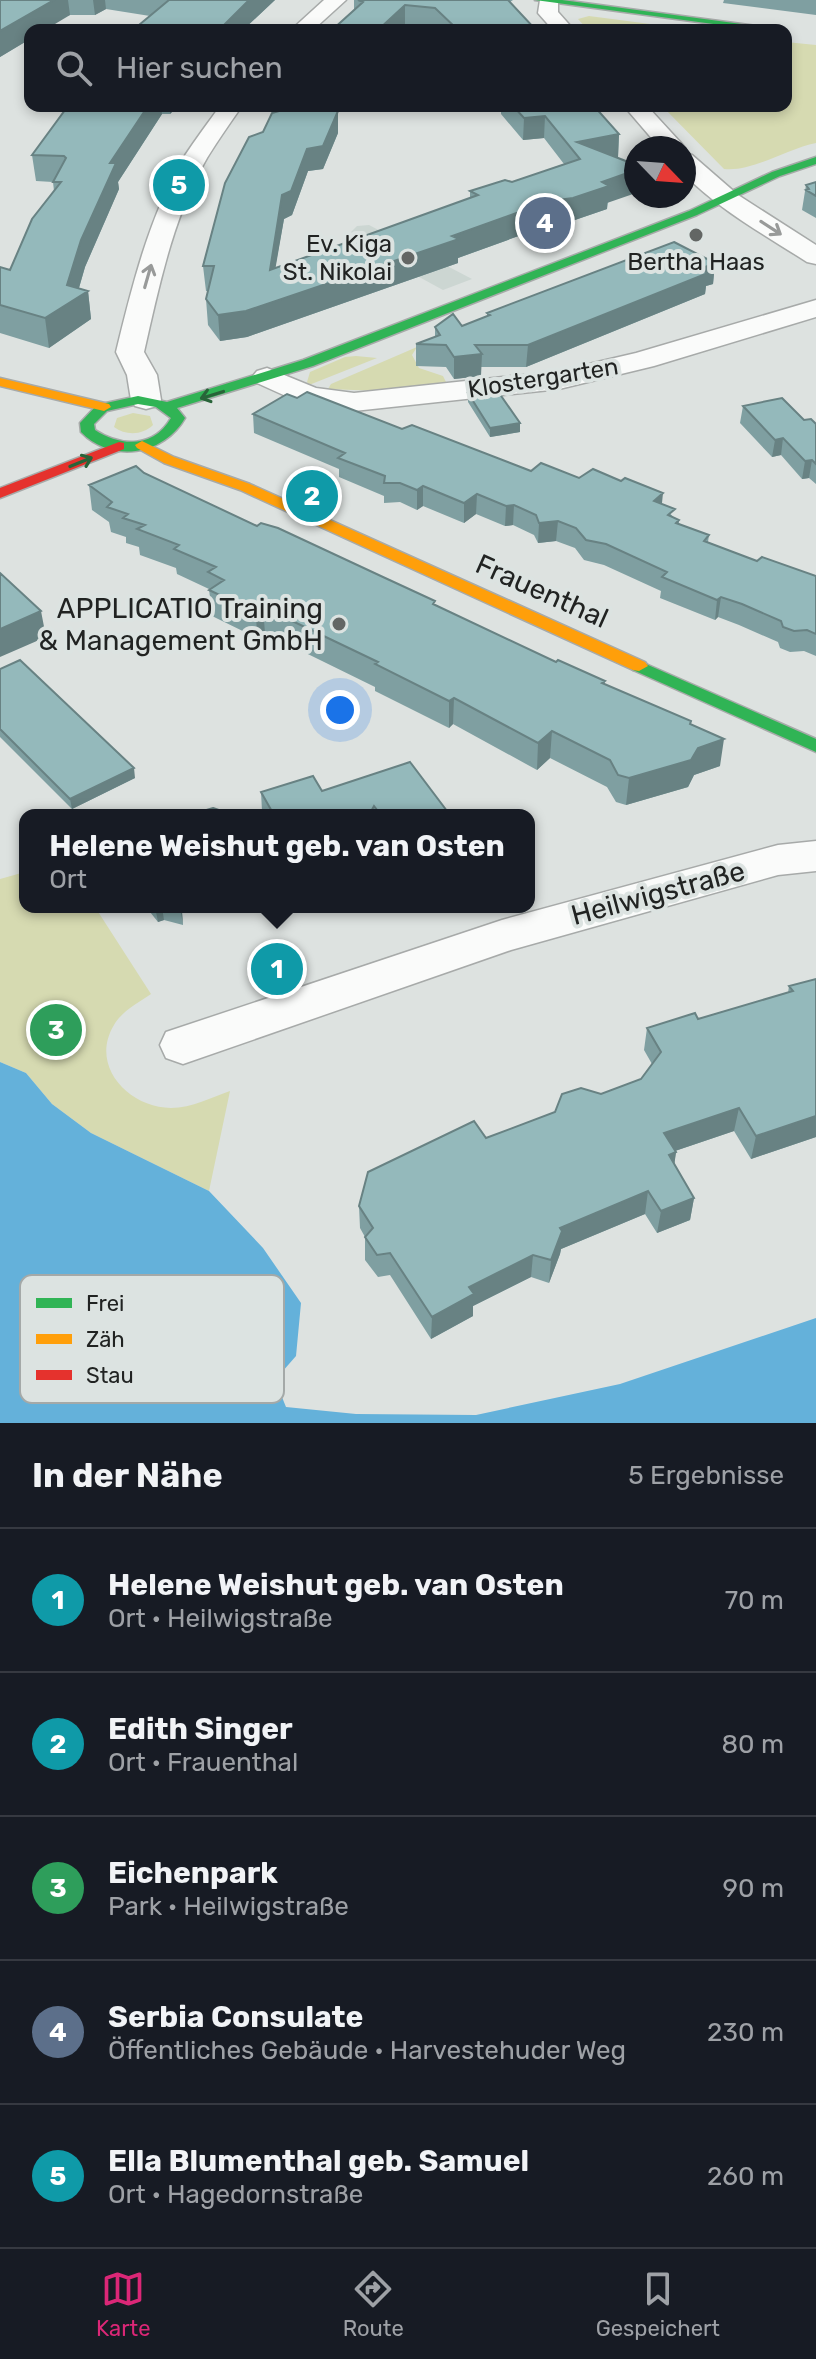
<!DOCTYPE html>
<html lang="de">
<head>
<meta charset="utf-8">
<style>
  :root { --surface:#171b24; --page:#242831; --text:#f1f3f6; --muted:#9ea1a6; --line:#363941; --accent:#db2777 }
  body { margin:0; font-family:Rubik,sans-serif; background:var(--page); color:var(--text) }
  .compass { position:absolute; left:624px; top:136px; width:72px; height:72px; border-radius:50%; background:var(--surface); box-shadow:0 4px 12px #0003; rotate:115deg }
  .you { position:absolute; left:340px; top:710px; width:28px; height:28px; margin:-20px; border:6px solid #fff; border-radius:50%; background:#1a73e8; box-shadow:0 0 0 12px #1a73e833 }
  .badge { display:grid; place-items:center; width:52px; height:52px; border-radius:50%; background:var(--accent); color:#fff; font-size:26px; font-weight:700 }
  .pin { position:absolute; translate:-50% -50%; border:4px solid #fff; box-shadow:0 2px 8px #0006 }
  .popup { position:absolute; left:19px; top:809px; width:516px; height:104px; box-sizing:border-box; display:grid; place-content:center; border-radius:16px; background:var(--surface); filter:drop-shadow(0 2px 6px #0005); font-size:26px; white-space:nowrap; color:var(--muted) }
  .popup b { font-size:30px; color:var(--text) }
  .popup::after { content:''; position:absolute; left:50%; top:100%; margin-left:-16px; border:16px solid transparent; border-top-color:var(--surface) }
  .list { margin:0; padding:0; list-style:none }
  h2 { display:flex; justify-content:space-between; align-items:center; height:104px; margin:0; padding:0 32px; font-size:34px }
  h2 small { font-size:26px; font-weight:400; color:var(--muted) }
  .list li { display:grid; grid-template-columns:52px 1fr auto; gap:24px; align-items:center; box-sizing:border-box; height:144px; padding:0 32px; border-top:2px solid var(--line) }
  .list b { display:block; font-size:30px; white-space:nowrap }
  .list p { margin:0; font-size:26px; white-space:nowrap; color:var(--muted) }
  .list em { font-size:26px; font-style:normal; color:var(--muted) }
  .icon { flex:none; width:44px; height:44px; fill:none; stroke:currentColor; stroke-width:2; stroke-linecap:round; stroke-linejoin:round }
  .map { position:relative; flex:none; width:816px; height:1423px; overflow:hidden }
  .search { position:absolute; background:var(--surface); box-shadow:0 4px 12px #0003; left:24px; right:24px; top:24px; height:88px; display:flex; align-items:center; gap:20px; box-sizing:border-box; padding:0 28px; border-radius:16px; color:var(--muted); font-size:30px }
  .sheet { height:824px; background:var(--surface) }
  nav { display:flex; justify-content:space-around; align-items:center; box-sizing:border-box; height:112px; border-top:2px solid var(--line); background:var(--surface); font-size:22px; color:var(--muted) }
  nav a { display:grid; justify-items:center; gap:4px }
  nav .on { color:var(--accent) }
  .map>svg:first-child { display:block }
  .built { fill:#ccd6d2 }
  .green { fill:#d6dab1 }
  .water { fill:#64b1da }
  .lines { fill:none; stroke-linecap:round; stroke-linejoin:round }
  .street-casing { stroke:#a7aaa9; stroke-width:3 }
  .fast-casing { stroke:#a7aaa9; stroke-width:3 }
  .slow-casing { stroke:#a7aaa9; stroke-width:3 }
  .jam-casing { stroke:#a7aaa9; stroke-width:3 }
  .street { fill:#fafbfa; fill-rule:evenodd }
  .fast { fill:#30b455; fill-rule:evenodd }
  .slow { fill:#ff9f0a; fill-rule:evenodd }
  .jam { fill:#e5322d; fill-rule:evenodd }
  .wall { fill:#7f9fa1 }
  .shaded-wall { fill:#688283 }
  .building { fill:#94b9bb; stroke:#688283; stroke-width:2 }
  .oneway { stroke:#989a99 }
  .oneway2 { stroke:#286439 }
  .poi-dot { fill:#636664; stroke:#dce3e1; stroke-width:3 }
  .labels { text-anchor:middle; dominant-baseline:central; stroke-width:8; stroke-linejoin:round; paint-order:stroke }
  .far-poi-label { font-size:24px; fill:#212322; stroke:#dce3e1; text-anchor:end }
  .far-street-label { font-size:24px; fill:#212322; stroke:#dce3e1 }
  .street-label { font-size:28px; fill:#212322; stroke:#dce3e1 }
  .poi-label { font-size:28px; fill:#212322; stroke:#dce3e1; text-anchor:end }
  .key { fill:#dce3e1; stroke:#a4a9a8; stroke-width:2 }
  .key-label { font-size:22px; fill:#212322 }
</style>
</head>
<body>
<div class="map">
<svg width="816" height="1423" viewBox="0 0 816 1423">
  <rect width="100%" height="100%" fill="#dde2e0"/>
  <path class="built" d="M369,225l103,54 -29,11 -97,-53 11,-11z"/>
  <path class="green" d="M589,16l107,14h-108l-10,-11z
    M786,42l30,3v98c-30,6 -63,29 -92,26l-62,-63h124z
    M417,347l-5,8 7,13 24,8 3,6 -67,9 -51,-2 3,-5z
    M356,356l21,2 -68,27 -2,-3 3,-10 35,-15z
    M133,413l17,3 3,9c-10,10 -27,11 -39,2l3,-9z
    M25,872v35h70l56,87c-13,9 -29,17 -37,31 -25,41 15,83 57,83 21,0 41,-11 59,-17l-21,100 -118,-58 -39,-29 -26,-31 -26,-11v-183z"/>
  <path class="water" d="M0,1062l26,11 26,31 39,29 118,58 54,57 38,55 -5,53 -21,24 11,27 70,7 120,1 144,-31 196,-66v105h-816z"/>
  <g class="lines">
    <defs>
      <path id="street" d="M324,0h22l-33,30h-22z
        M540,0h18v12l16,18h-21l-15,-17z
        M220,106h22c-12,17 -24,34 -35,52 -34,59 -48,128 -63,194l13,23 4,25 -4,6 -11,3 -11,-3 -4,-6 -4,-25 -11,-23c16,-66 33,-135 68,-195 11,-17 24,-34 36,-51z
        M624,106h23l34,37 4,5 -1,1 -24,-1z
        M684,153l8,2 46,40 78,50v19l-9,-2c-42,-27 -88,-52 -123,-88z
        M816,300v17l-162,49 -95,23 -205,22 -55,-9 -42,-19 -5,-6 5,-6 10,-3 49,20 38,5 205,-22 77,-18z
        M816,841v30l-38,4 -267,75 -328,114 -17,-6 -6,-13 6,-13 336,-112 276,-75z"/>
      <path id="fast" d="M535,0h27l224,30h-28z
        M816,157v7l-36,12 -83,39 -384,151 -136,42 8,10c-21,37 -73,46 -104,14l-1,-9 17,-18 41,-9 29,6 136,-42 386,-149 83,-39zM138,404l18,3 15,11c-17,30 -50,29 -76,12l-1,-6 13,-13z
        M639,661l177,78v13l-183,-82 -3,-4 3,-4z"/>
      <path id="slow" d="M0,378l109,26 2,3 -7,4 -104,-25z
        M142,441l32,16 76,27 395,178 3,4 -9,5 -6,-1 -393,-180 -76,-27 -27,-15 -2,-3z"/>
      <path id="jam" d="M119,442l5,1v6l-124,49v-10z"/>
    </defs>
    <use href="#street" class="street-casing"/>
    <use href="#fast" class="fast-casing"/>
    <use href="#slow" class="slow-casing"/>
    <use href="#jam" class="jam-casing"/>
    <use href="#street" class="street"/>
    <use href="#fast" class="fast"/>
    <use href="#slow" class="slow"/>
    <use href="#jam" class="jam"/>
  </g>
  <path class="wall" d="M0,0h275l-32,30h-110l17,-14 -44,-7 -11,6h-25l-40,15v9l-30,18z
    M354,0h159l-3,2 26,28h-100l-1,-1 -30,-4 -51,-15z
    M724,0h92v15l-93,-12z
    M68,106h110l-8,8h-8l-44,68 1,7 -34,78 -6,21 9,3 3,28 -42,29 -49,-15v-66l10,3 44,-79 -1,-9 -17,-1 -4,-26z
    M499,106h95l25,28 -1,23h-2l-9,52 -35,12 -23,4 -91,33v5l-211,74 -27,4 -12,-16 -2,-26 2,-8h-2l-3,-25 135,-155v22l-15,36 -15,2 -16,44 -8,4 -9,49 195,-70v-7l42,-9 52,-18 -20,-26 -21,2 -22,-26v-6z
    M816,182v36l-14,-8 4,-25z
    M715,263l-2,21 -7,2 -1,8 -179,73h-45v9l-27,3 -8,-12 -30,-1v-22l19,-7v-10l27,-1 25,-10v-3z
    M468,393l52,30v9l-30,5 -22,-35z
    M297,398l105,31 129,42 48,7 83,26 12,14 5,2v4l30,11 -1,7 49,19 59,15v80l-12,-5 -14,1 -10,-4 -2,-6 -39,-17 -21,-8 -3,3 -55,-22 1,-7 -57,-26 -20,-5 -9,-12 -19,-7 -18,2 -4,-8 -21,-10 -8,1 -29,-12 -12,9 -41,-17 -6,4 -17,-8 -16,1v-7l-45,-19v-8l-85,-36 -1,-19z
    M743,406l73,18v60l-7,-6 -7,1 -21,-24 -9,2 -32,-34z
    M144,473l113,53 178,79 121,57 49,19v4l86,40 29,41 -26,9 -6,12 -62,18 -10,-3 -9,-15 -57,-29 -13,12 -84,-46 -4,4 -74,-37v-4l-110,-54 -8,5 -45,-22 -3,-27 -32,-15 -1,-6 -36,-13 -1,-8 -13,-4v-6l-15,-5 -2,-10 -17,-12 -3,-25z
    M0,669l135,109 -63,31 -72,-72z
    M322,791l128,24h-186l-2,-4 -1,-19z
    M146,907h46l-10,5 1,13 -19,-5 -6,2z
    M816,979v158l-65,22 -17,-28 -59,20 1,1 -2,12 20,34 -4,22 -33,13 -12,-19 -84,35 -1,5 -11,29 -18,-6 -58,29v10l-42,23 -41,-64 -12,2 -13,-17v-23l-5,-9 -1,-22 127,-68 155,-59 11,-15 -8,-14 3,-22 51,-9 90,-26 1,-7z"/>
  <path class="shaded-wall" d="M54,0h14l2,15 -25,15h-15v9l-30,18v-26z
    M93,0h12l1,9 -11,6z
    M249,0h26l-32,30h-24z
    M405,5v20l-5,5h-22z
    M148,106h13l1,8 -44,68 1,7 -34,78 -9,31 12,-7 3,28 -42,29 -4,-30 22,-33 14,-45 29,-77z
    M170,106h8l-8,8z
    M338,111v22l-15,36 -15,2 -16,44 -8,4 -13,75 -1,-24 12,-75 25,-46z
    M545,116l-1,22 -21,2 1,-22z
    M619,134l-1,23 -39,7 -2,-22z
    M636,170v23l-29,10v6l-35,12 -23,4 -91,33v5l-211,74 -27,4 -2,-26 234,-79z
    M715,263l-2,21 -7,2 -1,8 -179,73 2,-22z
    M482,354l-1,22 -27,3v-22z
    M520,423v9l-30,5v-9z
    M783,438l-2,17 -9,2 3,-17z
    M812,460l-3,18 -7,1 3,-18z
    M423,486v20l-6,4v-20z
    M663,493l-2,20 -7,-12z
    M477,494l-1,20 -12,9v-20z
    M514,505l-1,20 -8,1 1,-20z
    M558,521l-2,20 -18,2 1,-20z
    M721,597l-3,20 -3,3 2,-20z
    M263,607l2,26 -8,5 -1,-26z
    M41,611l5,26 -46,20v-28z
    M454,698l-1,26 -4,4v-27z
    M552,731l-2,27 -13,12 1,-27z
    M724,739l-4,27 -26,9 -6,12 -62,18 3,-27 69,-30z
    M134,768l1,10 -63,31 -2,-10z
    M155,907h7l2,13 -6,2z
    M180,907h12l-10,5 1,13z
    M739,1108l-5,23 -74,25 4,-23z
    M816,1116v21l-65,22 5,-23z
    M676,1152l-3,23 -4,-20z
    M648,1191l-3,23 -84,35 -1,5 -11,29 2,-23 9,-32z
    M694,1198l-4,22 -33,13 4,-22z
    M533,1255l-2,22 -58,29v10l-42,23 1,-22 37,-30z"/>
  <path class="building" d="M0,0h54l-54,31z
    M169,0h80l-30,30h-86z
    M358,0h150l28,30h-78l-23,-22 -30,-3 -27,25h-46l31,-28z
    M68,106h80l-38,57h6l-35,77 -14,45 21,6 -43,27 -45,-13v-38l10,3 22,-51 29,-37h-8l13,-24 -2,-2 -32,-1z
    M297,106h28l13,5 -15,35 -16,3 -16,42 -9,4 -12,75 208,-75 -8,-4 35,-11 7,2 68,-23 -35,-43 -21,2 -11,-12h81l25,28 -42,8 59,23v5l-34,12 7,4 -36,12 -23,3 -98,35 7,3 -213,72 -28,4 -12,-16 8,-33h-11l22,-83 24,-46 14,-5 9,-19z
    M816,182v14l-10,-6 3,-1 -3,-4z
    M674,242l41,21 -15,6 8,4 -180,72h-53l7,9 -28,3 -8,-12 -30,-1 24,-9 -5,-8 18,-13 9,12 28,-11 -3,-2z
    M497,390l23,33 -30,5 -22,-35z
    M307,392l95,37 10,-4 119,46 10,-8 38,15 14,-9 28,12 4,-3 38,15 -9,8 21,8 -7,6 11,5 -3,3 33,12 -5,6 53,20 5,-4 54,19v58l-9,-4 -13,1 -11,-4 -2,-6 -39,-17 -21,-7 -4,3 -55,-23 5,-5 -61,-28 -20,-4 -10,-12 -18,-7 -19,2 -3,-8 -22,-10 -8,1 -29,-12 -13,9 -41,-17 -6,4 -17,-7h-16l1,-7 -47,-18 7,-5 -92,-39 34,-20 10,4z
    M782,398l22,22 7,-1 5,5v40l-4,-4 -7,1 -22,-23 -8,2 -32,-34z
    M136,466l8,7 113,53 4,-3 17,5 105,49 52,24 -2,3 123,58 2,-2 47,21 -3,2 89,38 -1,3 34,15 -26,9 -7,12 -62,18 -11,-3 -8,-15 -58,-29 -14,12 -84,-45 -5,3 -74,-37 3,-2 -115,-55 -7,5 -47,-22 15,-10 -16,-8 8,-5 -42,-18 5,-4 -42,-16 8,-4 -22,-7 5,-4 -21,-7 5,-5 -23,-17z
    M0,573l41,38 -41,18z
    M20,660l114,108 -64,31 -70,-70v-60z
    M410,762l40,53h-69l-7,-9 -5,9h-95l-13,-23 52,-16 9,15z
    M213,808l20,7h-36l2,-3z
    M816,979v137l-60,20 -17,-28 -75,25 12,19 -7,3 25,43 -33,13 -13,-20 -88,37 2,3 -11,29 -18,-5 -64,32 5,7 -42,23 -42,-64 -13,2 -12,-18 8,-9 -14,-22 9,-34 106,-51 12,17 69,-26 7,-18 19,-6 20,6 40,-15 20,-27 -14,-24 48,-15 3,6 95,-28 -4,-5z"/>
  <defs><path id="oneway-shaft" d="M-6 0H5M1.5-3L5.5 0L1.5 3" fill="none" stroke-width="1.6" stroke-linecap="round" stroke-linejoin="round" transform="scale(2)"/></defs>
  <g class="oneway">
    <use href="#oneway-shaft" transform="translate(771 228) rotate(33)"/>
    <use href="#oneway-shaft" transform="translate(148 276) rotate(-74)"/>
  </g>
  <g class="oneway2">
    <use href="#oneway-shaft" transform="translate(212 395) rotate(163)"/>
    <use href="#oneway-shaft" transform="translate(81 462) rotate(-22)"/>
  </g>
  <g class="poi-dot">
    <circle cx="696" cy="235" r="8"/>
    <circle cx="408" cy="258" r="8"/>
    <circle cx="339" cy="624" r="8"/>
  </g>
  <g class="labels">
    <g class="far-poi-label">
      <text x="392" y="244">Ev. Kiga<tspan x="392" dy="28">St. Nikolai</tspan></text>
      <text x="696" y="262" text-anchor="middle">Bertha Haas</text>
    </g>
    <g class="far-street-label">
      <text transform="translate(543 378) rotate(-9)">Klostergarten</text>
    </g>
    <g class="street-label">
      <text transform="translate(542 591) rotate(24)">Frauenthal</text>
      <text transform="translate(658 893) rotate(-15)">Heilwigstraße</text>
    </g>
    <g class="poi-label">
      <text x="323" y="608">APPLICATIO Training<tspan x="323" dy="32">&amp; Management GmbH</tspan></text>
    </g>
  </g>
  <rect x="20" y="1275" width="264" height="128" rx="12" class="key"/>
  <rect x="36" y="1298" width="36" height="10" fill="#30b455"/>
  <rect x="36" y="1334" width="36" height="10" fill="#ff9f0a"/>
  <rect x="36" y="1370" width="36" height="10" fill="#e5322d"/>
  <g class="key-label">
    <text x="86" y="1311">Frei</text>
    <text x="86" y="1347">Zäh</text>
    <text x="86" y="1383">Stau</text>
  </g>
</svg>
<svg class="compass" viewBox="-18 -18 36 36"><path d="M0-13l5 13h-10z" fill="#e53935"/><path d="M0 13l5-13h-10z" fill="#9ea1a6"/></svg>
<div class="you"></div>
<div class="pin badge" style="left:277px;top:969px;background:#0f9aa8">1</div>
<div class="popup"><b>Helene Weishut geb. van Osten</b>Ort</div>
<div class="pin badge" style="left:312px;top:496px;background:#0f9aa8">2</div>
<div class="pin badge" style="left:56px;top:1030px;background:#2e9e5b">3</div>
<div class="pin badge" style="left:545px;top:223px;background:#5c6f8a">4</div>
<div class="pin badge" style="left:179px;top:185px;background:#0f9aa8">5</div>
<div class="search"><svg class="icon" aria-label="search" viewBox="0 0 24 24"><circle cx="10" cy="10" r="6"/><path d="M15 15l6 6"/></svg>Hier suchen</div>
</div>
<section class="sheet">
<h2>In der Nähe<small>5 Ergebnisse</small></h2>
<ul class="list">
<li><span class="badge" style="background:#0f9aa8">1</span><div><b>Helene Weishut geb. van Osten</b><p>Ort · Heilwigstraße</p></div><em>70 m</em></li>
<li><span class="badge" style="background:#0f9aa8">2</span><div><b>Edith Singer</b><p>Ort · Frauenthal</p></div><em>80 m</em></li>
<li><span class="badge" style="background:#2e9e5b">3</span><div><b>Eichenpark</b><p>Park · Heilwigstraße</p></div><em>90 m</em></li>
<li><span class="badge" style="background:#5c6f8a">4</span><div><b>Serbia Consulate</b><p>Öffentliches Gebäude · Harvestehuder Weg</p></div><em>230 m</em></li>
<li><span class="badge" style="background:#0f9aa8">5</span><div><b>Ella Blumenthal geb. Samuel</b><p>Ort · Hagedornstraße</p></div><em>260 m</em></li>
</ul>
</section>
<nav>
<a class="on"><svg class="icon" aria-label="map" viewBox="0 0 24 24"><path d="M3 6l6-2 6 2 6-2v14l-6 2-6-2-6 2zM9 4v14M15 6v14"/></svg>Karte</a>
<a><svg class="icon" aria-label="directions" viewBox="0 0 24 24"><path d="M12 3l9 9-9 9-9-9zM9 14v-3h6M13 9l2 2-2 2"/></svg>Route</a>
<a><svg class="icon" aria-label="saved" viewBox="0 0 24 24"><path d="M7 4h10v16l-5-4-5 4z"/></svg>Gespeichert</a>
</nav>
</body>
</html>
